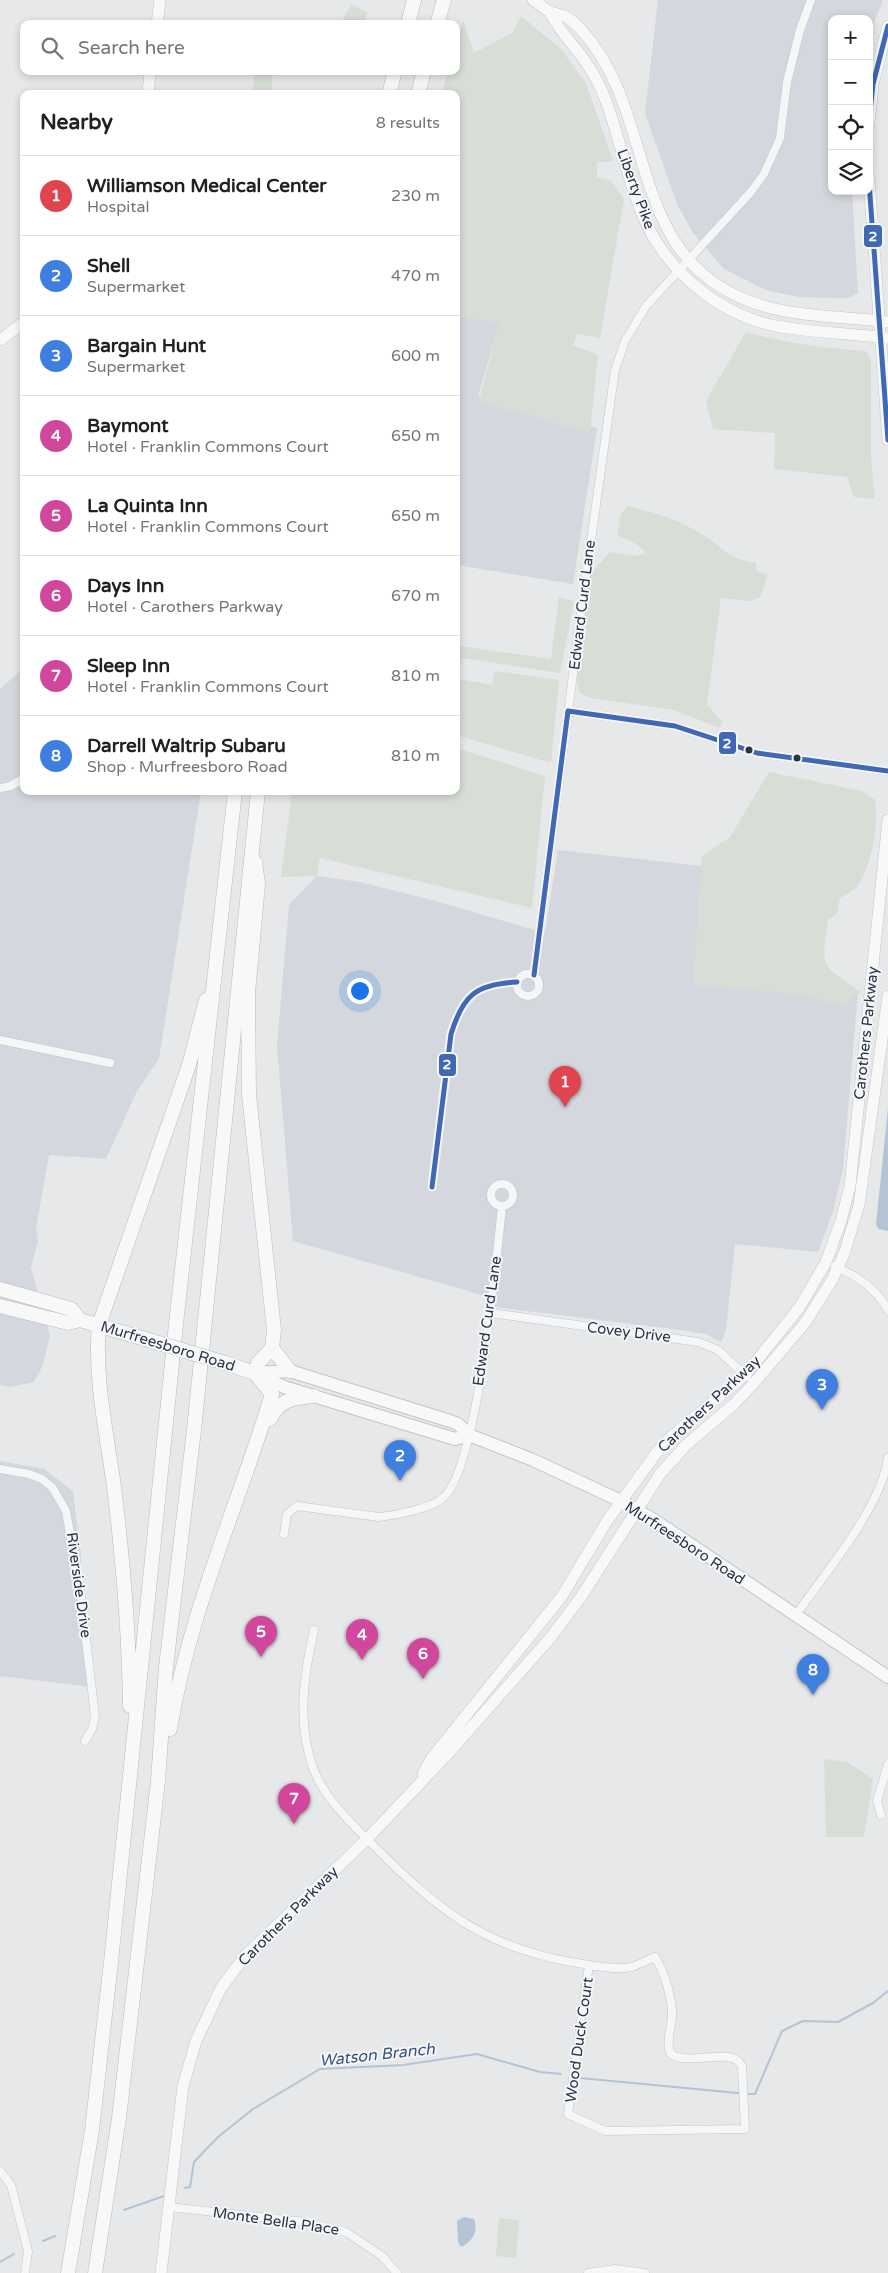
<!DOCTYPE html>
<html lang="en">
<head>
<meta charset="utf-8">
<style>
  :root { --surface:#fff; --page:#f2f2f2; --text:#202124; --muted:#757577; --line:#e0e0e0; --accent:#111827 }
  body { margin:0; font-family:"Varela Round",sans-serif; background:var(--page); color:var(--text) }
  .controls { position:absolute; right:15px; top:15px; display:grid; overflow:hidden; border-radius:10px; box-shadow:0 2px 8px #0003 }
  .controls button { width:45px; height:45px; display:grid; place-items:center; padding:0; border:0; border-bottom:1px solid var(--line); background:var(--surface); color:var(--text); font:25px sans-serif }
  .you { position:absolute; left:359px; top:990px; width:18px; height:18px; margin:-12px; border:4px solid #fff; border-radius:50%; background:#1a73e8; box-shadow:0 0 0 8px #1a73e833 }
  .badge { display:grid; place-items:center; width:32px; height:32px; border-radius:50%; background:var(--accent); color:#fff; font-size:16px; font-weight:700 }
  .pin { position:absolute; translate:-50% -41px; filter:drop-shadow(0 1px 2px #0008) }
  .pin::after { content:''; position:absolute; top:26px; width:18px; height:15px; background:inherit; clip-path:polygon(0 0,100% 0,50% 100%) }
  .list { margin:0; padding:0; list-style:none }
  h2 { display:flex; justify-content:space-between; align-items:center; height:65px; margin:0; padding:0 20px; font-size:21px }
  h2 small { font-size:16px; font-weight:400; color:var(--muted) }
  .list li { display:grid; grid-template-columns:32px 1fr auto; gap:15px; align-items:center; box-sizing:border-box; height:80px; padding:0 20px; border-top:1px solid var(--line) }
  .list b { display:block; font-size:19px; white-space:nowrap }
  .list p { margin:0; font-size:16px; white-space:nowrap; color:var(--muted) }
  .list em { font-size:16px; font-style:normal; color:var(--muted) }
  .icon { flex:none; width:28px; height:28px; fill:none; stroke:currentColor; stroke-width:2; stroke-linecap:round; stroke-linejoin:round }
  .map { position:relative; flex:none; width:888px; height:2273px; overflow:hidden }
  .search { position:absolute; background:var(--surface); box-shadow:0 2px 8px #0003; left:20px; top:20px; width:440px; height:55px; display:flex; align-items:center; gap:12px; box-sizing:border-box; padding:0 18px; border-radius:10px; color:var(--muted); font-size:19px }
  .panel { position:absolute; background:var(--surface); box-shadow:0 2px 8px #0003; left:20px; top:90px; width:440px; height:705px; border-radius:10px }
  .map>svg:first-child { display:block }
  .built { fill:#d4d7dd }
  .green { fill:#d6ded6 }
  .water { fill:#b4c4d5 }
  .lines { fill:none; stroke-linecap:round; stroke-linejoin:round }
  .stream { stroke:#b4c4d5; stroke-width:2 }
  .street-casing { stroke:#c4c6c8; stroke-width:9 }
  .secondary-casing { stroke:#c4c6c8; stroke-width:12 }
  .primary-casing { stroke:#c2c5c8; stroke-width:14 }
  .highway-casing { stroke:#b8bbbf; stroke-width:15 }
  .street { stroke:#f5f6f7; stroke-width:8 }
  .secondary { stroke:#f8f8f8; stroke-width:11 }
  .primary { stroke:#f8f8f8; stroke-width:12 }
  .highway { stroke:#f8f8f8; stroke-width:14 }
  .highway-bridge-casing { stroke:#b8bbbf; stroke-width:15; stroke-linecap:butt }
  .highway-bridge { stroke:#f8f8f8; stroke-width:14 }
  .bus-1-casing { stroke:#f4f6f9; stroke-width:9 }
  .bus-1 { stroke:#4168b2; stroke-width:5 }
  .bus-dot { fill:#2b3445; stroke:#f4f6f9; stroke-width:2 }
  .labels { text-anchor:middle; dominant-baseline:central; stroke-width:4; stroke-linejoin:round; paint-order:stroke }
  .street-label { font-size:15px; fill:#2b3445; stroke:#f4f6f9 }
  .water-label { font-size:16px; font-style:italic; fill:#34527a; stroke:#f4f6f9 }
  .line-badge { stroke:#f4f6f9; stroke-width:2 }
  .badge-label { font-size:14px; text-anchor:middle; font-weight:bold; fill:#fff }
</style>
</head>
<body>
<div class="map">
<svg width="888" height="2273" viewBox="0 0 888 2273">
  <rect width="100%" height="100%" fill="#e6e8ea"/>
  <path class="built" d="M658,0h225l-14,35v-16h-37v172h20l6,102 -9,5h-16l-34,-1 -34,-7 -41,-21 -31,-36 -16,-29 -32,-91z
    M456,316l44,5 -22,75 119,32 -24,156 -117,-19z
    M24,659v132h177l-42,268 -22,32 -31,68 -57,-4 -13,73 2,13 -7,27 19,67 -7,30 -9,17 -24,5 -10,-2v-696l21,-19z
    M558,850l152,17 -13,106 161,18 -15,178 -10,43 -15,40 -83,-8 -9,86 -5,12 -15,-8 -25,-4 -187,-23 -10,-11 -19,-6 -172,-49 -16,-196 12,-140 28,-29 43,6 72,18 113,33z
    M0,1461l44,8 29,22 8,65 1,52 10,79 -92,-11z"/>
  <path class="green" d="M352,4l16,9 -6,11h-22z
    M521,16l40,33 25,34 27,78 -16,2v14l13,3 14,19 -24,139 -23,-4 -4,11 25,10 -8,78 -111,-32 20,-78 -43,-6v-223h-14l6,-23h8v-28l7,-23 11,33 38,-20z
    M255,71h18l-2,20 -18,-2z
    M746,332c39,11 79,16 120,19l5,9v98l4,41 -21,-2 -7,-20 -73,-8 1,-36 -62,-4 -7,-28z
    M628,506c25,6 48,13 70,26 25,14 26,26 58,31l1,9 11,3 -8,22 -10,4 -29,-3 -14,107 16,17 -3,6 -46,-18 -84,-12 -10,-5 -3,-12 12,-106 21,-23 26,4 10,-3 -10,-9 -19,-9 4,-21z
    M559,597l15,4 -14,72 -98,-15 -4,21 34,6 3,-14 64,9 -8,83 -95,-28v-120l4,31 91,13z
    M456,748l89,28 -13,132 -212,-50 -3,18 -36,1 11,-86h164z
    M769,772l93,19 13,9c4,24 -3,63 -16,84 -3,6 -13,10 -19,14l-3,16 -9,5c-7,51 -8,44 33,73l-18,14 -38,-11 -112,-10 9,-129 28,-19z
    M824,1759l23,3 26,17 -9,58h-38z
    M499,2218l20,2 -3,38 -20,-2z"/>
  <path class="water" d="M888,1108v123l-10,-2 -2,-5z
    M464,2217l10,2c5,12 -2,23 -13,28l-3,-5 -1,-21z"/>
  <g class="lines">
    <path class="stream" d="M580,2078l158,15
      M749,2094h6l27,-63 21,-10 35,1 35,-19 15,-12
      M185,2188l5,-1 4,-25 24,-25 35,-28 67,-40 83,-4 74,-11 63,18 21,2
      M124,2210l40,-14
      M43,2241l12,-5
      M0,2262l14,-8"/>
    <defs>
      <path id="street" d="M568,711l107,15 82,27 131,18
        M0,788l11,-2 13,-8
        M517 985a11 11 0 1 1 22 0a11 11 0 1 1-22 0Z
        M534,975l49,-378 32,-227 10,-29 21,-35 104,-113 14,-19 16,-36 7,-56 13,-52 11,-30
        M0,1040l110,23
        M491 1195a11 11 0 1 1 22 0a11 11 0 1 1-22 0Z
        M835,1266c23,11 40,21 53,44
        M491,1313l207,29 20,8 29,27
        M0,1469l29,5 13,5 10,8 14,24 14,77 15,128 -3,13 -7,12
        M284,1534l3,-20 10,-8 82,11c17,-2 52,-8 65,-20 34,-33 52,-236 58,-290
        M796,1615c30,-44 84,-105 92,-157
        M314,1630c-10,44 -17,91 -2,135 10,31 38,57 61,80 63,63 108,101 198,117 14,2 46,9 60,5 8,-2 16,-7 24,-10 9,14 18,43 17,60 -1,12 -6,25 -2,36 16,15 62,-8 72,13l3,63 -140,2 -37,-17 21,-149
        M881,1815l-4,-14 11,-37
        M0,2171l11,14 17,66 -3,22
        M169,2207l136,15 41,10 36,24 15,17
        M588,2273l27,-4 30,4"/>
      <path id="secondary" d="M533,0c5,3 10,7 15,11 6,3 13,3 18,6 6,3 13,10 17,15 75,83 42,222 166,269 44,17 93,15 139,21
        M550,12c9,20 25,33 37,52 8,11 14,24 19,37 14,38 21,78 37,115 22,53 73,96 128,109 38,8 78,8 117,13
        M157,24l3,-24
        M148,94l2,-23
        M869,123l4,-39 15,-58
        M869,179l19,261
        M0,340l24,-18
        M423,1774l8,-15 131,-163 45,-75 50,-69 14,-15 74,-62 54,-67 27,-46 15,-41 9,-35 38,-366
        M161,2273l22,-187 13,-45 25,-53 24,-32 122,-117 78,-82 106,-120 30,-40 79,-123 26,-29 47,-40 21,-22 51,-60 27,-43 12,-26 15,-49 29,-209"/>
      <path id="primary" d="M255,1373l35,-2 160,50 8,3 11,11 64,25 88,41 33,19 234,157
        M258,1374l26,13 171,52 14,-4"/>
      <path id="highway" d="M408,24l6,-24
        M437,24l7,-24
        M389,94l6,-23
        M418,94l6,-23
        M255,862l3,22 -10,109 1,102 25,235 -2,18 -14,15 -3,10
        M0,1289l71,20 9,11 72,21
        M0,1306l68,17 12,-3
        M272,1348l18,23
        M225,1363l30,10
        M270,1419c10,-20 23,-21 44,-23
        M130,1706c-1,-73 -7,-146 -16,-219 -7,-53 -20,-108 -15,-162l90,-260 17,-65
        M170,1729c19,-117 68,-223 102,-335l-17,-21
        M68,2273l24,-143 19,-168 65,-638 59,-533
        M95,2273l24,-155 39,-337 8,-114 28,-237 64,-639"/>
    </defs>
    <use href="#street" class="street-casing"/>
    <use href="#secondary" class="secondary-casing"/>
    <use href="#primary" class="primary-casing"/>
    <use href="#highway" class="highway-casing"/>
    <use href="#street" class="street"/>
    <use href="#secondary" class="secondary"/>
    <use href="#primary" class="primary"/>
    <use href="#highway" class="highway"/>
    <defs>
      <path id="highway-bridge" d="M152,1341l73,22"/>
    </defs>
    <use href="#highway-bridge" class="highway-bridge-casing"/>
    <use href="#highway-bridge" class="highway-bridge"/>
    <defs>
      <path id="bus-1" d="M869,121l4,-37 15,-58
        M869,182l19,258
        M568,711l107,15 82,27 131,18
        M534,975l34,-264
        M432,1187l19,-153c12,-39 25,-50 66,-52"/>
    </defs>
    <use href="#bus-1" class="bus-1-casing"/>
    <use href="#bus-1" class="bus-1"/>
  </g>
  <g class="bus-dot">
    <circle cx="749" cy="750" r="4.5"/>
    <circle cx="797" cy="758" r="4.5"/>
  </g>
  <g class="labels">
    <g class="street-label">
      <text transform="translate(636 189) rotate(70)">Liberty Pike</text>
      <text transform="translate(582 605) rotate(-83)">Edward Curd Lane</text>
      <text transform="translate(866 1033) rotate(-84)">Carothers Parkway</text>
      <text transform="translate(487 1321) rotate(-82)">Edward Curd Lane</text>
      <text transform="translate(629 1332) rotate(7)">Covey Drive</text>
      <text transform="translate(168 1346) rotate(17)">Murfreesboro Road</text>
      <text transform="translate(709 1404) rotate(-43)">Carothers Parkway</text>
      <text transform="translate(685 1543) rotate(33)">Murfreesboro Road</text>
      <text transform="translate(79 1585) rotate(82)">Riverside Drive</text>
      <text transform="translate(288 1916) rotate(-45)">Carothers Parkway</text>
      <text transform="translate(579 2040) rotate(-82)">Wood Duck Court</text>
      <text transform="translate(276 2221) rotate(8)">Monte Bella Place</text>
    </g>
    <g class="water-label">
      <text transform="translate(377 2055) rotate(-6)">Watson Branch</text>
    </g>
  </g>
  <g class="line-badge">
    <rect x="863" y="224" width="20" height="24" rx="5" fill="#4168b2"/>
    <rect x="718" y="731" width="19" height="24" rx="5" fill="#4168b2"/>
    <rect x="438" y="1053" width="19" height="24" rx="5" fill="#4168b2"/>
  </g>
  <g class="badge-label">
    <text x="873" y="241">2</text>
    <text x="727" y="748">2</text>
    <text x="447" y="1069">2</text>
  </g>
</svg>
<div class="controls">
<button>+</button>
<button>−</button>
<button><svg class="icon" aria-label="locate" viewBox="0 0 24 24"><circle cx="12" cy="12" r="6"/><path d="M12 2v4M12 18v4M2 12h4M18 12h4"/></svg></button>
<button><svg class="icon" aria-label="layers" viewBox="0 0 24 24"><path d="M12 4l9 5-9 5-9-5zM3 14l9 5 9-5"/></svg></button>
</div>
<div class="you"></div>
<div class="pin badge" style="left:565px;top:1107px;background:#e0444e">1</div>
<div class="pin badge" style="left:400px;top:1481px;background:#3f7fe0">2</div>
<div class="pin badge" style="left:822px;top:1410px;background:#3f7fe0">3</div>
<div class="pin badge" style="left:362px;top:1660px;background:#d1479c">4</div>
<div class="pin badge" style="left:261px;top:1657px;background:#d1479c">5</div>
<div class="pin badge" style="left:423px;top:1679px;background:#d1479c">6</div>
<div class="pin badge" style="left:294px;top:1824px;background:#d1479c">7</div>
<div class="pin badge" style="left:813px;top:1695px;background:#3f7fe0">8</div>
<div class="search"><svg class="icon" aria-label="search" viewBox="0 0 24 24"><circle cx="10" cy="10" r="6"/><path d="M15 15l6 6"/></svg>Search here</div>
<section class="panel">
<h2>Nearby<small>8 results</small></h2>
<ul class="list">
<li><span class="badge" style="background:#e0444e">1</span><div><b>Williamson Medical Center</b><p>Hospital</p></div><em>230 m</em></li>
<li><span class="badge" style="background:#3f7fe0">2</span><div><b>Shell</b><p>Supermarket</p></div><em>470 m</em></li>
<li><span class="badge" style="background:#3f7fe0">3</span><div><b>Bargain Hunt</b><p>Supermarket</p></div><em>600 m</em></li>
<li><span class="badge" style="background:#d1479c">4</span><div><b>Baymont</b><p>Hotel · Franklin Commons Court</p></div><em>650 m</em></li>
<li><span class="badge" style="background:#d1479c">5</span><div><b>La Quinta Inn</b><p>Hotel · Franklin Commons Court</p></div><em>650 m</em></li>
<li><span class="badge" style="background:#d1479c">6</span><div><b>Days Inn</b><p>Hotel · Carothers Parkway</p></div><em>670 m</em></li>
<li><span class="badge" style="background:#d1479c">7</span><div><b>Sleep Inn</b><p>Hotel · Franklin Commons Court</p></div><em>810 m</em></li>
<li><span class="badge" style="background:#3f7fe0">8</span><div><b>Darrell Waltrip Subaru</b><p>Shop · Murfreesboro Road</p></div><em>810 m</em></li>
</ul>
</section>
</div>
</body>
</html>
